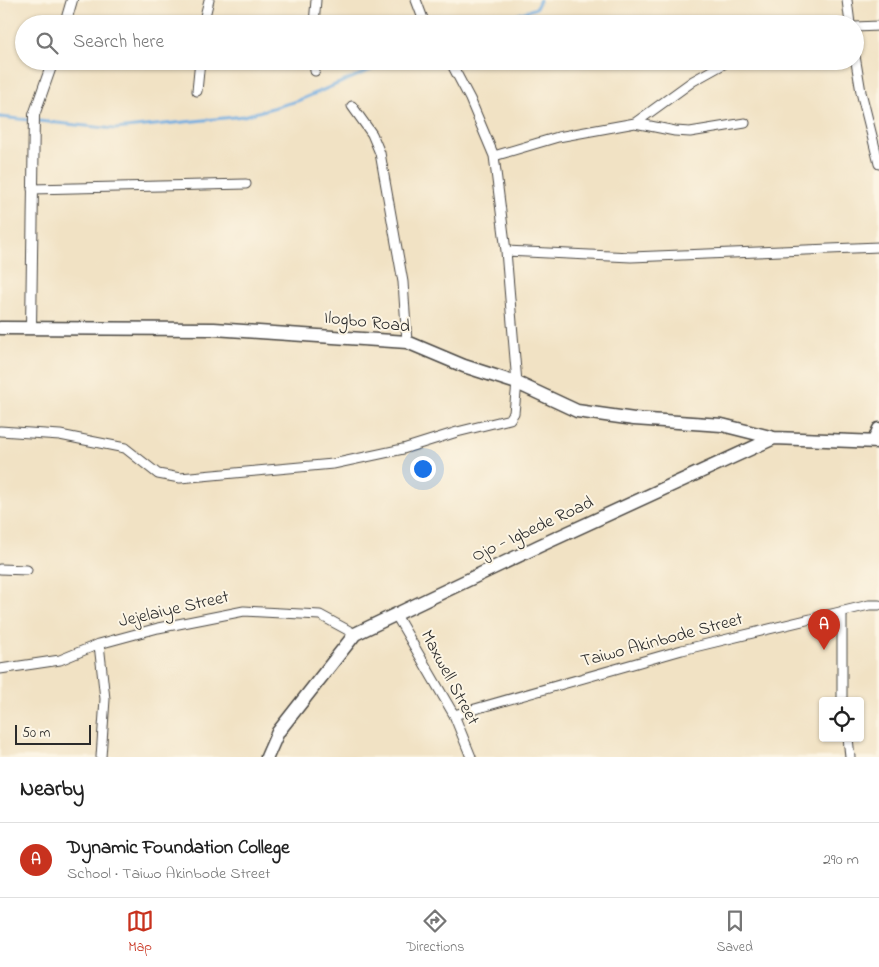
<!DOCTYPE html>
<html lang="en">
<head>
<meta charset="utf-8">
<style>
  :root { --surface:#fff; --page:#f6f6f6; --text:#222; --muted:#767676; --line:#e0e0e0; --accent:#c8321e }
  body { margin:0; font-family:"Indie Flower",sans-serif; background:var(--page); color:var(--text) }
  .controls { position:absolute; right:15px; bottom:15px; display:grid; overflow:hidden; border-radius:5px; box-shadow:0 1px 4px #0004 }
  .controls button { width:45px; height:45px; display:grid; place-items:center; padding:0; border:0; border-bottom:1px solid var(--line); background:var(--surface); color:var(--text); font:25px sans-serif }
  .scale { position:absolute; left:15px; bottom:12px; width:76px; box-sizing:border-box; padding-left:5px; border:2px solid #2b2b2b; border-top:0; font-size:14px; line-height:18px; white-space:nowrap; color:#2b2b2b; -webkit-text-stroke:4px #fcf5e5; paint-order:stroke }
  .you { position:absolute; left:422px; top:468px; width:18px; height:18px; margin:-12px; border:4px solid #fff; border-radius:50%; background:#1a73e8; box-shadow:0 0 0 8px #1a73e833 }
  .badge { display:grid; place-items:center; width:32px; height:32px; border-radius:50%; background:var(--accent); color:#fff; font-size:16px; font-weight:700 }
  .pin { position:absolute; translate:-50% -41px; filter:drop-shadow(0 1px 2px #0008) }
  .pin::after { content:''; position:absolute; top:26px; width:18px; height:15px; background:inherit; clip-path:polygon(0 0,100% 0,50% 100%) }
  .list { margin:0; padding:0; list-style:none }
  h2 { display:flex; justify-content:space-between; align-items:center; height:65px; margin:0; padding:0 20px; font-size:21px }
  h2 small { font-size:16px; font-weight:400; color:var(--muted) }
  .list li { display:grid; grid-template-columns:32px 1fr auto; gap:15px; align-items:center; box-sizing:border-box; height:75px; padding:0 20px; border-top:1px solid var(--line) }
  .list b { display:block; font-size:19px; white-space:nowrap }
  .list p { margin:0; font-size:16px; white-space:nowrap; color:var(--muted) }
  .list em { font-size:16px; font-style:normal; color:var(--muted) }
  .icon { flex:none; width:28px; height:28px; fill:none; stroke:currentColor; stroke-width:2; stroke-linecap:round; stroke-linejoin:round }
  .map { position:relative; flex:none; width:879px; height:757px; overflow:hidden }
  .search { position:absolute; background:var(--surface); box-shadow:0 1px 4px #0004; left:15px; right:15px; top:15px; height:55px; display:flex; align-items:center; gap:12px; box-sizing:border-box; padding:0 18px; border-radius:28px; color:var(--muted); font-size:19px }
  .sheet { height:140px; background:var(--surface) }
  nav { display:flex; justify-content:space-around; align-items:center; box-sizing:border-box; height:70px; border-top:1px solid var(--line); background:var(--surface); font-size:14px; color:var(--muted) }
  nav a { display:grid; justify-items:center; gap:2px }
  nav .on { color:var(--accent) }
  .map>svg:first-child { display:block }
  .lines { fill:none; stroke-linecap:round; stroke-linejoin:round }
  .stream { stroke:#6face1; stroke-width:3 }
  .minor-casing { stroke:#494642; stroke-width:11 }
  .tertiary-casing { stroke:#494642; stroke-width:12 }
  .secondary-casing { stroke:#494642; stroke-width:15 }
  .minor { stroke:#fff; stroke-width:9 }
  .tertiary { stroke:#fff; stroke-width:10 }
  .secondary { stroke:#fff; stroke-width:12 }
  .labels { text-anchor:middle; dominant-baseline:central; stroke-width:4; stroke-linejoin:round; paint-order:stroke }
  .street-label { font-size:18px; fill:#2b2b2b; stroke:#fcf5e5 }
</style>
</head>
<body>
<div class="map">
<svg width="879" height="757" viewBox="0 0 879 757">
  <rect width="100%" height="100%" fill="#fcf5e5"/>
  <filter id="ink" filterUnits="userSpaceOnUse"><feTurbulence type="fractalNoise" baseFrequency=".02" numOctaves="2"/><feDisplacementMap in="SourceGraphic" scale="10" xChannelSelector="R" yChannelSelector="G"/><feConvolveMatrix kernelMatrix="1 2 1 2 8 2 1 2 1" color-interpolation-filters="sRGB"/></filter>
  <filter id="wash" filterUnits="userSpaceOnUse"><feTurbulence type="fractalNoise" baseFrequency=".0096" numOctaves="4" result="noise"/><feDisplacementMap in="SourceGraphic" scale="20" xChannelSelector="R" yChannelSelector="G"/><feGaussianBlur stdDeviation="1.12" result="paint"/><feColorMatrix in="noise" values="0 0 0 0 0 0 0 0 0 0 0 0 0 0 0 0 0 1.4 0 .05"/><feComposite in="paint" operator="in"/></filter>
  <g filter="url(#wash)">
    <rect width="100%" height="100%" fill="#f1e2c4"/>
    <g class="lines">
      <path class="stream" d="M492,24l44,-16 4,-8
        M0,117l115,12 129,-13 53,-15 95,-40"/>
    </g>
  </g>
  <g filter="url(#ink)">
    <g class="lines">
      <defs>
        <path id="minor" d="M416,0l9,24
          M847,0l3,24
          M203,24l6,-24
          M314,24l2,-24
          M855,27l24,-1
          M855,56l6,36 18,72
          M314,61l1,10
          M197,91l3,-30
          M352,106l20,28 8,19 23,129 4,60
          M635,123l40,8 15,1 55,-9
          M494,156l64,-19 77,-14 58,-42 36,-20
          M32,189l214,-5
          M506,251l125,6 248,-10
          M0,431l60,4 65,13 33,26 22,4 153,-14 70,-15 54,-17 53,-13 4,-6 3,-30 -11,-132 -12,-95 -24,-57 -20,-38
          M0,569l27,1
          M842,611v90
          M396,615l58,100 17,42
          M99,644l6,55 -4,58
          M0,669l60,-9 39,-16 59,-16 86,-17 76,4 35,19
          M454,715l228,-65 187,-45h10
          M848,738l2,19"/>
        <path id="tertiary" d="M65,24l7,-24
          M31,327l3,-212 19,-54"/>
        <path id="secondary" d="M0,328l214,1 193,13 57,24 53,17 60,28 57,8 88,6 52,13
          M874,441l5,-12
          M267,757l11,-25 77,-98 184,-88 235,-108 105,4"/>
      </defs>
      <use href="#minor" class="minor-casing"/>
      <use href="#tertiary" class="tertiary-casing"/>
      <use href="#secondary" class="secondary-casing"/>
      <use href="#minor" class="minor"/>
      <use href="#tertiary" class="tertiary"/>
      <use href="#secondary" class="secondary"/>
    </g>
  </g>
  <g class="labels">
    <g class="street-label">
      <text transform="translate(367 323) rotate(6)">Ilogbo Road</text>
      <text transform="translate(533 530) rotate(-25)">Ojo - Igbede Road</text>
      <text transform="translate(174 610) rotate(-13)">Jejelaiye Street</text>
      <text transform="translate(662 641) rotate(-15)">Taiwo Akinbode Street</text>
      <text transform="translate(449 678) rotate(62)">Maxwell Street</text>
    </g>
  </g>
</svg>
<div class="controls">
<button><svg class="icon" aria-label="locate" viewBox="0 0 24 24"><circle cx="12" cy="12" r="6"/><path d="M12 2v4M12 18v4M2 12h4M18 12h4"/></svg></button>
</div>
<div class="scale">50 m</div>
<div class="you"></div>
<div class="pin badge" style="left:824px;top:650px">A</div>
<div class="search"><svg class="icon" aria-label="search" viewBox="0 0 24 24"><circle cx="10" cy="10" r="6"/><path d="M15 15l6 6"/></svg>Search here</div>
</div>
<section class="sheet">
<h2>Nearby<small></small></h2>
<ul class="list">
<li><span class="badge">A</span><div><b>Dynamic Foundation College</b><p>School · Taiwo Akinbode Street</p></div><em>290 m</em></li>
</ul>
</section>
<nav>
<a class="on"><svg class="icon" aria-label="map" viewBox="0 0 24 24"><path d="M3 6l6-2 6 2 6-2v14l-6 2-6-2-6 2zM9 4v14M15 6v14"/></svg>Map</a>
<a><svg class="icon" aria-label="directions" viewBox="0 0 24 24"><path d="M12 3l9 9-9 9-9-9zM9 14v-3h6M13 9l2 2-2 2"/></svg>Directions</a>
<a><svg class="icon" aria-label="saved" viewBox="0 0 24 24"><path d="M7 4h10v16l-5-4-5 4z"/></svg>Saved</a>
</nav>
</body>
</html>
